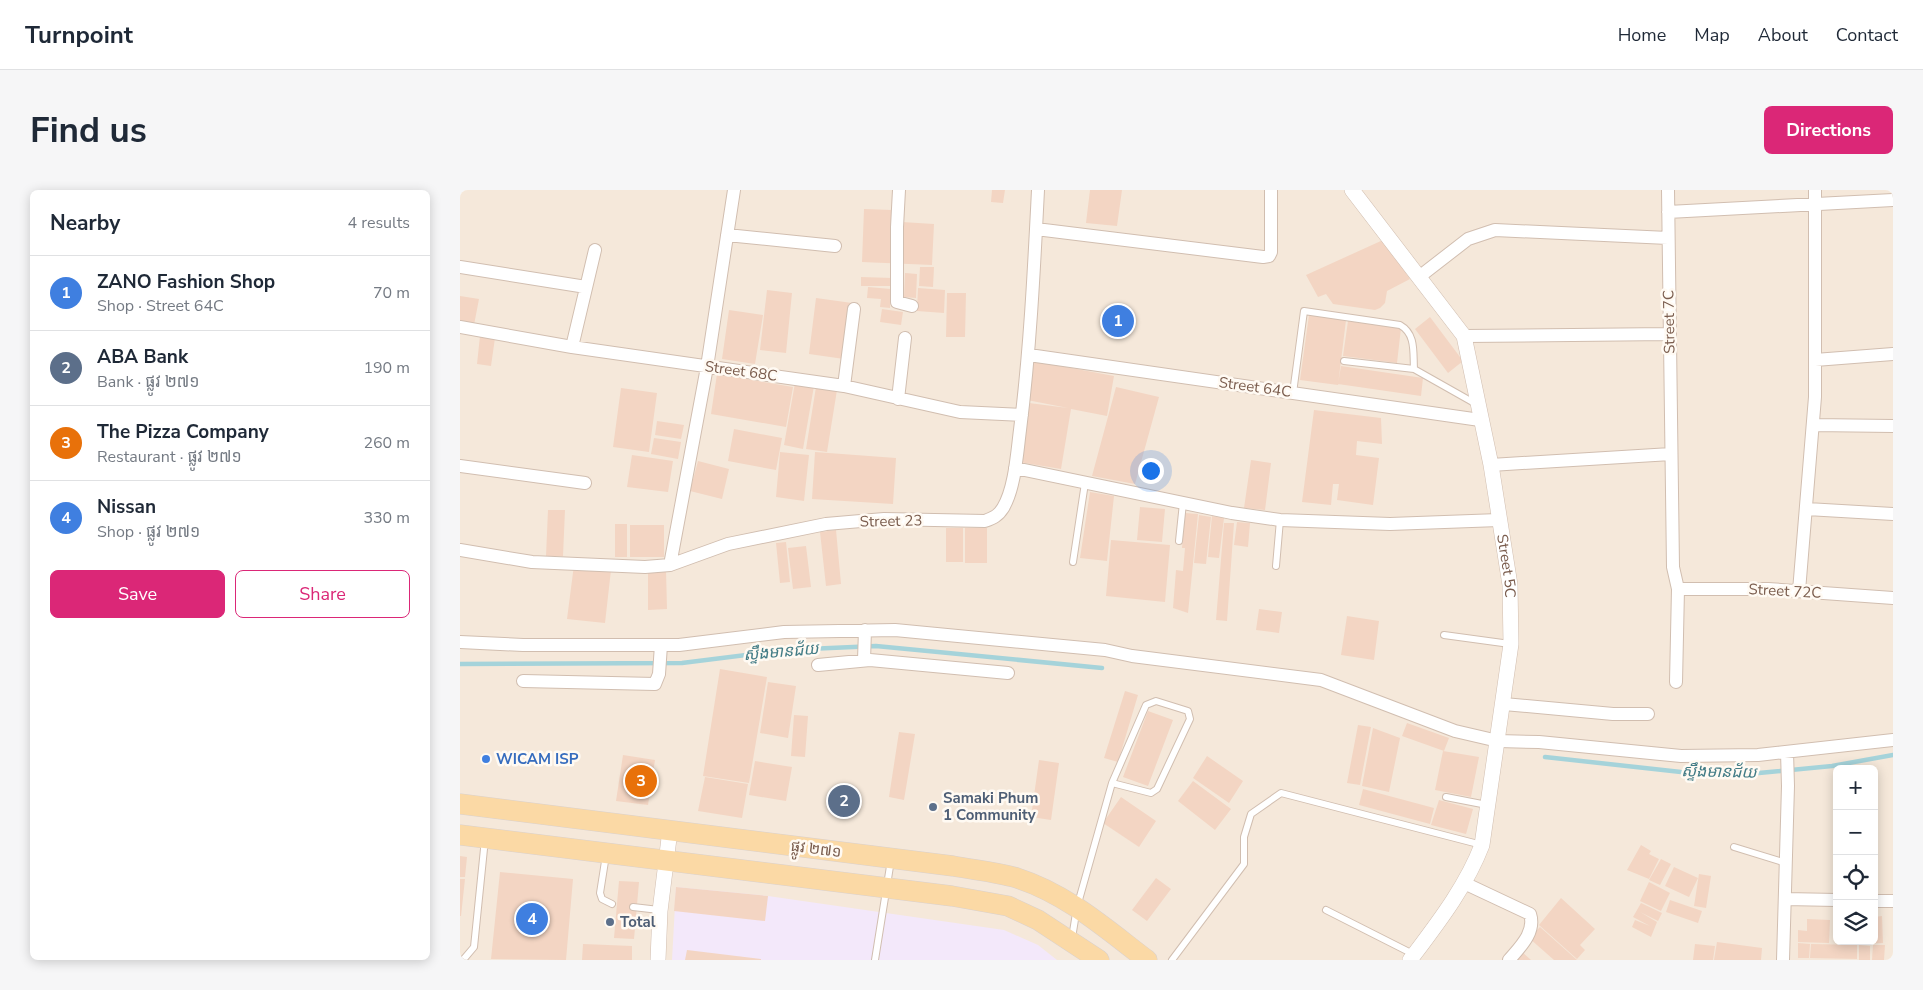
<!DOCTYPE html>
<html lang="en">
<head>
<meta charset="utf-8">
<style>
  :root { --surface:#fff; --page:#f6f6f7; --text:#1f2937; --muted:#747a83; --line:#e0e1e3; --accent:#db2777 }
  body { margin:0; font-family:"Nunito Sans","Noto Sans Khmer",sans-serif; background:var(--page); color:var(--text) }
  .controls { position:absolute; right:15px; bottom:15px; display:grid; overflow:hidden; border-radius:8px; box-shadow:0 2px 12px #0003 }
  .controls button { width:45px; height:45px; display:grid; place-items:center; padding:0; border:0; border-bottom:1px solid var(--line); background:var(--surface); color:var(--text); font:25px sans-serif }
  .you { position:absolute; left:690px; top:280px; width:18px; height:18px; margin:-12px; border:4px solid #fff; border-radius:50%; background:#1a73e8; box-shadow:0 0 0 8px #1a73e833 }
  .badge { display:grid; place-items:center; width:32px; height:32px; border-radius:50%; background:var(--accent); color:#fff; font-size:16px; font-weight:700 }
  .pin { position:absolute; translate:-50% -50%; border:2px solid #fff; box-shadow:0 1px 5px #0006 }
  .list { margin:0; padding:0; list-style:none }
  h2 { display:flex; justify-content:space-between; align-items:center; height:65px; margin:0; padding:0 20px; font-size:21px }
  h2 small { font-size:16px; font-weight:400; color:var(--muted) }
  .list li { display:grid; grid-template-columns:32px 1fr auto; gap:15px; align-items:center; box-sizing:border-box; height:75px; padding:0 20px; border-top:1px solid var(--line) }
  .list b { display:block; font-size:19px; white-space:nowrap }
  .list p { margin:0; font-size:16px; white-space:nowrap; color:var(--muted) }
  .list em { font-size:16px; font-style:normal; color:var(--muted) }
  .actions { display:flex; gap:10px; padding:15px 20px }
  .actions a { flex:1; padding:11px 0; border:1px solid var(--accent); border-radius:8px; text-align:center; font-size:18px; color:var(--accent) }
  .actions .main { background:var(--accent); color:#fff }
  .icon { flex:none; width:28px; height:28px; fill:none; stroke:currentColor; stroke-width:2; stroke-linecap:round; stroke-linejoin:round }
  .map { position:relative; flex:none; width:1433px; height:770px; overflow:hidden; border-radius:8px }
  header { display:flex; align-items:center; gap:30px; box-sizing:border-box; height:70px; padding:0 25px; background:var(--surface); border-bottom:1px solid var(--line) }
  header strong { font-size:24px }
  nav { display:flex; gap:28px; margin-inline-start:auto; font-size:18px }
  .intro { display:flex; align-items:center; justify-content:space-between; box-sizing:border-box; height:120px; padding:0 30px }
  h1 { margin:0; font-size:35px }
  .button { padding:12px 22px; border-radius:8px; background:var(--accent); color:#fff; font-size:18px; font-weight:700 }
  main { display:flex; gap:30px; padding:0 30px }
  aside { flex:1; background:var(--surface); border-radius:8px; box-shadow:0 2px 12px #0003 }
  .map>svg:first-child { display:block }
  .residential { fill:#f5e8da; fill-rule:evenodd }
  .education { fill:#f3e8fa }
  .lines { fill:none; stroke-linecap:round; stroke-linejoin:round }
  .stream { stroke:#a5d3da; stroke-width:4.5 }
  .building { fill:#f3d5c3 }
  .service-casing { stroke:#d1beb0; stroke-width:8 }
  .minor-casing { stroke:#d1beb0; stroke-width:14 }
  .tertiary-casing { stroke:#d1beb0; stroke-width:16 }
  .primary-casing { stroke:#dad1cd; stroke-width:21 }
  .service { stroke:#fff; stroke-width:6 }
  .minor { stroke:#fff; stroke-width:12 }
  .tertiary { stroke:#fff; stroke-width:15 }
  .primary { stroke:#fbd9a5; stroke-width:20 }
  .shop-dot { fill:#3f7fe0; stroke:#fffaf3; stroke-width:2 }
  .service-dot { fill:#5c6f8a; stroke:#fffaf3; stroke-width:2 }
  .labels { text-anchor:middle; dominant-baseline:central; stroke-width:5; stroke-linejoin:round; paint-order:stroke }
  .street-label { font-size:15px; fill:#7a5c4d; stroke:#fffaf3 }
  .shop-label { font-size:15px; font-weight:bold; fill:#366cbe; stroke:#fffaf3; text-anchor:start }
  .service-label { font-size:15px; font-weight:bold; fill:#4e5e75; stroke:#fffaf3; text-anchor:start }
  .water-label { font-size:16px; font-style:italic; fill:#437c86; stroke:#fffaf3 }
</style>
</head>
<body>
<header>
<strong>Turnpoint</strong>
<nav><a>Home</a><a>Map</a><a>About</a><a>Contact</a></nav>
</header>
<div class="intro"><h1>Find us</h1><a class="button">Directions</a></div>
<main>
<aside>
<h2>Nearby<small>4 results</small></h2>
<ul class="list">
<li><span class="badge" style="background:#3f7fe0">1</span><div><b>ZANO Fashion Shop</b><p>Shop · Street 64C</p></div><em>70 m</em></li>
<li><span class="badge" style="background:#5c6f8a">2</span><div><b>ABA Bank</b><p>Bank · ផ្លូវ ២៧១</p></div><em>190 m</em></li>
<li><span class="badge" style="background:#e8710a">3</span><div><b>The Pizza Company</b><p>Restaurant · ផ្លូវ ២៧១</p></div><em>260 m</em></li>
<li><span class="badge" style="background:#3f7fe0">4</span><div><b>Nissan</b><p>Shop · ផ្លូវ ២៧១</p></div><em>330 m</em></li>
</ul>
<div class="actions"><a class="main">Save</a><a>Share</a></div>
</aside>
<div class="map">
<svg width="1433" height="770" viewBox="0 0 1433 770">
  <rect width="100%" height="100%" fill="#fdf6ec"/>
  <path class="residential" d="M0,0h1433v770h-1433zM1377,579h37v172h-37z"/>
  <path class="education" d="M216,697l92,9 236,34 34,15 19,15h-385z"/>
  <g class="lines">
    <path class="stream" d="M0,474l222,-1 103,-13 91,-4 226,22
      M1085,567l136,15 78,1 73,-7 61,-11"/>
  </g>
  <path class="building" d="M532,0h13l-2,13 -12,-1z
    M630,0h32l-5,36 -31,-3z
    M404,19l28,1 10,12 32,2 -2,41 -70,-3z
    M923,50l27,39 -23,12 -2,12 -5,5 -5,2 -42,-6 -7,-10 -8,3 -12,-22z
    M460,77h14l-1,20 -14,-1z
    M445,83l12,1 -1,24 -12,-1z
    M401,87l32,1v8h-32z
    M408,97l23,2 -1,19 -10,-1 1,-8 -14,-1z
    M458,98l27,2 -1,23 -27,-2z
    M307,100l25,3 -6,60 -26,-3z
    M487,103h19l-1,44h-19z
    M0,106l19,3 -5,26 -14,-3z
    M356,108l36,5 -8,56 -35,-5z
    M422,119l21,3 -2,13 -21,-3z
    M269,120l34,5 -8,49 -33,-5z
    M849,125l37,5 -8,65 -38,-5z
    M970,127l33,44 -15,12 -33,-44z
    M888,131l53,7 -4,35 -54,-7z
    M20,146l15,2 -4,28 -14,-2z
    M574,171l80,15 -7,40 -36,-7 -10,60 -42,-7 10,-59 39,5 -41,-8z
    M881,176l82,12 -2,18 -83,-12z
    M257,184l76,13 -7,40 -75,-13z
    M335,193l19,3 -11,63 -19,-4z
    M356,197l21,3 -10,62 -21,-3z
    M656,197l43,10 -24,87 -43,-8z
    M161,198l36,5 -8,59 -36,-5z
    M854,220l67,8 1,26 -25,-3 -1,14 23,3 -6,47 -36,-5 2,-16h-6l-2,21 -29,-3z
    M197,231l27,4 -3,14 -26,-4z
    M274,239l48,9 -6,32 -48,-9z
    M194,248l27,4 -3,17 -27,-5z
    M320,262l29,3 -5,46 -28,-4z
    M355,262l81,6 -3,46 -81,-5z
    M172,265l41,6 -5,31 -41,-5z
    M791,270l20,3 -6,47 -21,-2z
    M238,271l31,8 -7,30 -32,-8z
    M630,302l24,4 -7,65 -27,-3z
    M680,317l25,2 -3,33 -25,-2z
    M88,320h17l-2,46h-17z
    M725,323l13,1 -10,99 -15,-5 3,-38 7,1 2,-23h-3z
    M739,325l12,2 -5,47 -12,-1z
    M752,326l12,2 -5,40 -11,-1z
    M777,332l13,1 -2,24 -14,-2z
    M764,333h10l-7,98 -11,-1z
    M155,334h12v33h-12z
    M170,335h34v32h-34z
    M486,338h17v34h-17z
    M505,338h22v35h-22z
    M376,340l5,54 -15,2 -6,-54z
    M651,350l59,5 -5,57 -59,-6z
    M326,352l4,40 -10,1 -4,-40z
    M346,356l5,41 -18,2 -5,-41z
    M114,375l37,5 -6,53 -38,-4z
    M188,380h18l1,39 -19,1z
    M799,419l23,3 -3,21 -23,-3z
    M887,426l32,5 -5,39 -33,-5z
    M260,479l47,8 -18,106 -46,-7z
    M308,492l28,4 -8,52 -28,-5z
    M665,501l13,4 -20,67 -14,-4z
    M688,521l25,9 -25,66 -25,-9z
    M334,525l14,1 -3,41 -14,-1z
    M947,533l42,15 -5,13 -42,-15z
    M898,535l13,2 -11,58 -13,-2z
    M913,538l27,10 -11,54 -27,-6z
    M439,542l16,2 -11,66 -15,-3z
    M983,561l36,6 -8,40 -36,-7z
    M163,565l32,5 -7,45 -32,-4z
    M747,566l36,25 -14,22 -36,-25z
    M579,570l20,3 -8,57 -20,-3z
    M295,571l37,6 -6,34 -37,-6z
    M245,587l43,7 -6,34 -44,-7z
    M733,591l38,28 -16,21 -37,-29z
    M903,599l71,19 -4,16 -71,-19z
    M661,607l35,24 -17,26 -36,-24z
    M979,610l34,9 -7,25 -35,-9z
    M1181,655l10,6 -2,3 10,5 -10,20 -22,-9z
    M0,666l7,1 -2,20h-5z
    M1201,669l10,5 -11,21 -11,-5z
    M1214,677l24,11 -9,19 -24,-11z
    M40,682l73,7 -7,81 -75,-1z
    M1239,684l12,2 -5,32 -12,-2z
    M696,688l15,11 -24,32 -15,-11z
    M0,689h5l-4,37h-1z
    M159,691l20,1 -5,57 -20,-1z
    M1189,692l21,11 -9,18 -21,-10z
    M216,697l92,9 -3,25 -91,-10z
    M1101,708l34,31 -15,16 5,5 -8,9 -38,-34z
    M1210,710l32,11 -4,12 -32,-11z
    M1181,713l21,10 -4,8 -18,-9 17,10 -6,15 -19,-10 3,-7 15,6 -17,-9z
    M1422,726l1,27 -24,1v-3h15v-24z
    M1347,729l23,1 -1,23 -31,-1v-12l9,1z
    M1080,737l37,33h-23l-25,-22z
    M1257,752l45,6 -1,12h-47z
    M1338,753l12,1 -1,14h-11z
    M123,754l49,2v14h-50z
    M1235,754l20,2 -2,14h-20z
    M1351,754l46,1v14l-47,-1z
    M1399,755l11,1v14h-11z
    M1413,755h12l-1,15h-12z
    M227,760l74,9v1h-76z
    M1060,760l11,10h-20z"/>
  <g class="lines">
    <defs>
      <path id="service" d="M884,171l70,8 62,35
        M833,203l11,-82 96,14c16,9 13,27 14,44
        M719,351l4,-38
        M613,372l12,-79
        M816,376l4,-46
        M984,445l66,9
        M986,607l41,8
        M1274,657l52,16
        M146,665l-6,38 2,6 10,5
        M173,717l26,3
        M866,720l87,44
        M612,748l5,-31 35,-124 34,-78 10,-4 32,10 2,8 -33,70 -6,4 -39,-10
        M3,770l11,-13 11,-108
        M415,770l16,-100
        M712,770l72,-96v-27l7,-23 30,-21 201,52"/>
      <path id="minor" d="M439,0l-2,37v75l15,4
        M1208,0l5,377 5,22 -2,93
        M1208,22l225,-12
        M576,39l227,28 6,-1 2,-4v-62
        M267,45l108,11
        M0,77l126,20
        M959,87l49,-38 27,-9 173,8
        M0,137l112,20 272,39 116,26 62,3
        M1004,146l205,-2
        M112,157l23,-97
        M569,165l451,65
        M1355,170l78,-6
        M384,196l10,-77
        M438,209l7,-61
        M1353,235l80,1
        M1031,275l180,-11
        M0,276l125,17
        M555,278l217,45 48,7 110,4 109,-4
        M1347,319l86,5
        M0,360l72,12 113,5 25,-2 58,-21 98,-20 58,-5 101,2c8,-3 13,-5 18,-13 12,-20 14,-55 17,-78 10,-79 14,-160 18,-240
        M210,375l37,-198 27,-177
        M1218,399h90l125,9
        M1339,401l16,-194v-207
        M0,452l63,3h156l105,-13 111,-2 210,20 27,6 189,24 134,51 43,10 41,1 142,14 77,-1 135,-15
        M404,470l1,-30
        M358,475l52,-5 138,13
        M63,491l132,3 4,-10 2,-29
        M1044,514l109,10h35
        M1004,693l66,31c6,18 -10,33 -21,46
        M1325,709l52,1
        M1414,711h19
        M1323,770l5,-174 -1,-34"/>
      <g id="tertiary">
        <path id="s1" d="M892,0l112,146 27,129 19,120 1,59 -29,201c-16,42 -45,79 -72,115"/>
        <path d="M198,770l2,-49 10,-81"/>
      </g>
      <path id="primary" d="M0,614l493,62c21,4 44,6 64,12 50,16 89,51 130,82
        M0,645l492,61 56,10 30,14 61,40"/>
    </defs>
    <use href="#service" class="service-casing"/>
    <use href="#minor" class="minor-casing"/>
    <use href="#tertiary" class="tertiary-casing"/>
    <use href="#primary" class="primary-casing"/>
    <use href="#service" class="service"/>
    <use href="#minor" class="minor"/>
    <use href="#tertiary" class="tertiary"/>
    <use href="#primary" class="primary"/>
  </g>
  <circle class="shop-dot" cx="26" cy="569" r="5"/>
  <g class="service-dot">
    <circle cx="473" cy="617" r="5"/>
    <circle cx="150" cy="732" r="5"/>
  </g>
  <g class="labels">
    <g class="street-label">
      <text transform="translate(1209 132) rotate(-91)">Street 7C</text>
      <text transform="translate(281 181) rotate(8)">Street 68C</text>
      <text transform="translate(795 197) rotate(8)">Street 64C</text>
      <text transform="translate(431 331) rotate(-1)">Street 23</text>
      <text stroke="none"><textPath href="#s1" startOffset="418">Street 5C</textPath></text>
      <text transform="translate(1325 401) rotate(3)">Street 72C</text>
      <text transform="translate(356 659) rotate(7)">ផ្លូវ ២៧១</text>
    </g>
    <g class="shop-label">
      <text x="36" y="569">WICAM ISP</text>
    </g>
    <g class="service-label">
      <text x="483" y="608">Samaki Phum<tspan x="483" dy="17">1 Community</tspan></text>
      <text x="160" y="732">Total</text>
    </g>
    <g class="water-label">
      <text transform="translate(321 462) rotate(-5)">ស្ទឹងមានជ័យ</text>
      <text transform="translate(1259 582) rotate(1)">ស្ទឹងមានជ័យ</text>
    </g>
  </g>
</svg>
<div class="controls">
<button>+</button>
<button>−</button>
<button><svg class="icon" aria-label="locate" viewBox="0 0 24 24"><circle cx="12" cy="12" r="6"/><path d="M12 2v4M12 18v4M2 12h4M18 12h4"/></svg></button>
<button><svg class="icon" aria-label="layers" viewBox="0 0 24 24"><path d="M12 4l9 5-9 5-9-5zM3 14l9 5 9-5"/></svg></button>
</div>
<div class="you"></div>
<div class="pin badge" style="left:658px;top:131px;background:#3f7fe0">1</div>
<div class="pin badge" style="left:384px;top:611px;background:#5c6f8a">2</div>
<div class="pin badge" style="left:181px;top:591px;background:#e8710a">3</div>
<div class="pin badge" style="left:72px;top:729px;background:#3f7fe0">4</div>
</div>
</main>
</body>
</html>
